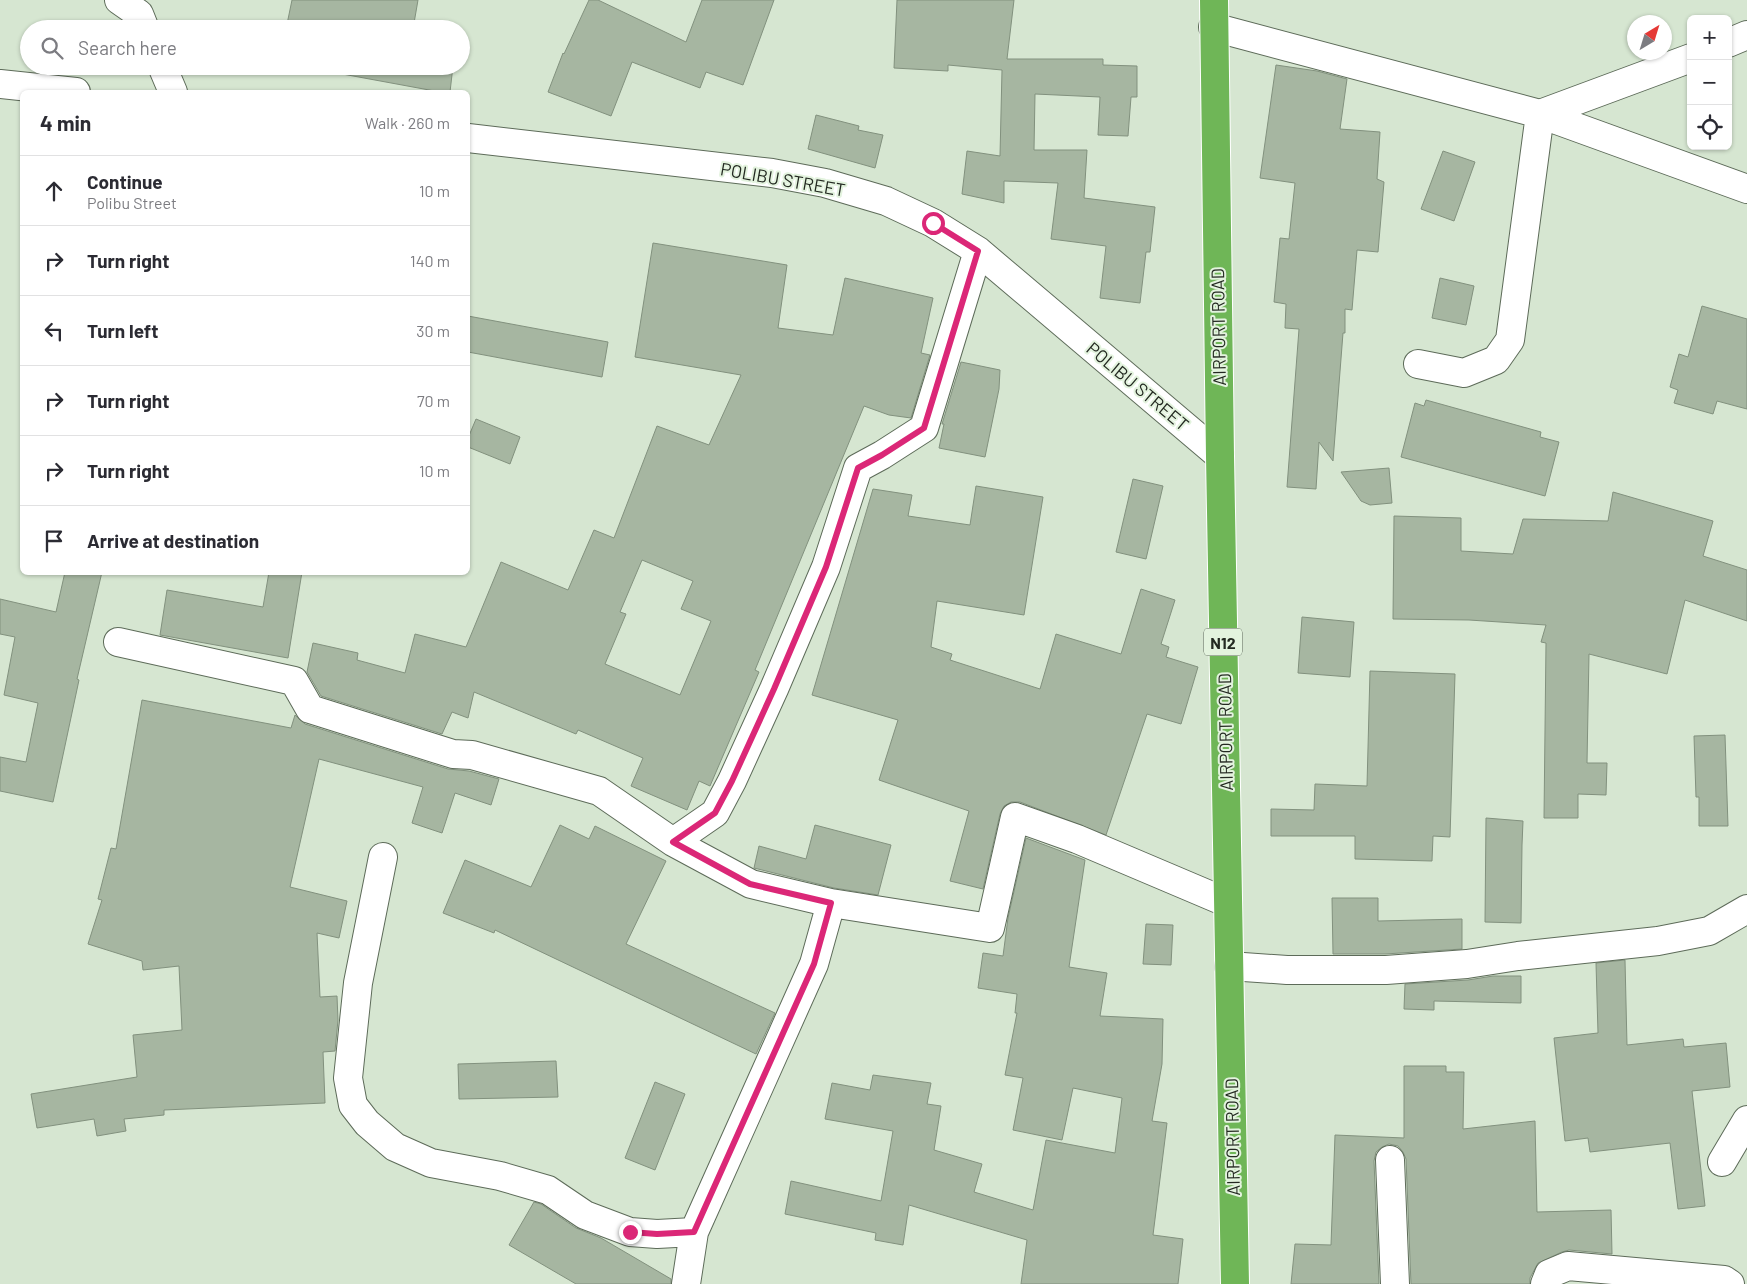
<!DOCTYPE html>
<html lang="en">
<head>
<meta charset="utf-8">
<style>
  :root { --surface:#fff; --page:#f7f7f7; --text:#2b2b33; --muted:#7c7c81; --line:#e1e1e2 }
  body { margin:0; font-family:Barlow,sans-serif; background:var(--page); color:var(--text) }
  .controls { position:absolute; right:15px; top:15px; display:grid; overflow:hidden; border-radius:8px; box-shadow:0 1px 4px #0004 }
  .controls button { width:45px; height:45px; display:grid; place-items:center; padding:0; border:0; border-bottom:1px solid var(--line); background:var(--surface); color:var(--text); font:25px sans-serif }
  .compass { position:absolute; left:1627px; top:15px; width:45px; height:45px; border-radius:50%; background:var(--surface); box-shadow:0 1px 4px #0004; rotate:38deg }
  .stop { position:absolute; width:15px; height:15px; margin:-11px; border:4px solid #db2777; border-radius:50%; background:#fff }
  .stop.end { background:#db2777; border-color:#fff; box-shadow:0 1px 5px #0008 }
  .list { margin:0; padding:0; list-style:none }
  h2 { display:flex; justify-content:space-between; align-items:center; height:65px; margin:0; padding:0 20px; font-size:21px }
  h2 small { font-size:16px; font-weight:400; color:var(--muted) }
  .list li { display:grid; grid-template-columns:32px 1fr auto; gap:15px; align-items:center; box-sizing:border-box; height:70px; padding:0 20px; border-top:1px solid var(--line) }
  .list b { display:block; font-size:19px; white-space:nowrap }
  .list p { margin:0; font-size:16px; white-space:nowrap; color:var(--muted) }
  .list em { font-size:16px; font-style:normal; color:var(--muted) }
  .icon { flex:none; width:28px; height:28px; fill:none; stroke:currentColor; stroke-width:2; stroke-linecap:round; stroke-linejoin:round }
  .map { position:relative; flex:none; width:1747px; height:1284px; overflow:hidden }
  .search { position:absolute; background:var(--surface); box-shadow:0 1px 4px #0004; left:20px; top:20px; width:450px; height:55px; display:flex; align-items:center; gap:12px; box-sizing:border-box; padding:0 18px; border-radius:28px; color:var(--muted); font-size:19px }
  .panel { position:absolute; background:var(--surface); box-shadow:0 1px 4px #0004; left:20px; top:90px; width:450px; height:485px; border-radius:8px }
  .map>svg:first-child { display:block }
  .building { fill:#a6b6a1; stroke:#82917e; fill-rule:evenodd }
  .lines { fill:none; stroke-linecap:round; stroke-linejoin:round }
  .street-casing { stroke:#5d6b59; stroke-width:30 }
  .highway-casing { stroke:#fff; stroke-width:30 }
  .street { stroke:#fff; stroke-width:28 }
  .highway { stroke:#6fb657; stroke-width:28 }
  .route { stroke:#db2777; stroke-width:6 }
  .labels { text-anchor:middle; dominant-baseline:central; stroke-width:4; stroke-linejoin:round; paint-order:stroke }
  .shield { fill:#e3f3de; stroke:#5d665a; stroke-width:1 }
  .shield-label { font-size:16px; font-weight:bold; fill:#232921 }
  .street-label { font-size:18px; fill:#232921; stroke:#e3f3de }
</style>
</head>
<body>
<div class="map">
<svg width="1747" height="1284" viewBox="0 0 1747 1284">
  <rect width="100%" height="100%" fill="#d6e6d1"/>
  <path class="building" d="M292,0h126l-5,29h-127z
    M589,0h9l88,42 16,-42h72l-31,85 -37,-13 -6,16 -68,-26 -21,54 -63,-24 15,-39 1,1z
    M897,0h117l-7,59h96v6l34,1v31h-6l-3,39 -30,-1 2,-38 -65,-3 -1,56h53l-3,48 71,9 -5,45h-4l-6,51 -40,-5 6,-52 -55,-7 7,-56 -54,-2v22l-42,-9 5,-43 33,5 2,-86 -54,-5v6l-54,-3z
    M1276,65l41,6 30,8 -7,50 40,3 -3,47 7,3 -6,70 -21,-2 -5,60 -7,-1v24h-2l-10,128 -14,-19 -3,47 -29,-2 12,-158 -14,-1 1,-24 -12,-2 6,-64 9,1 6,-56 -35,-5z
    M299,66h154l-3,26h-10z
    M816,115l43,11 -1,4 25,5 -8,33 -67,-19z
    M1443,151l32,11 -21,59 -33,-12z
    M653,243l134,22 -9,63 55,7 12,-57 88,20 -12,55 9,2 -19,63 -22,-3 -25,-9 -109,264 4,2 -49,114 -11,-5 -12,29 -56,-24 12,-28 -65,-28 -2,4 -102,-42 -6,26 -16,-6 -10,22 -121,-38 -14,-24 6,-29 45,10 -1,7 48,13 10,-39 51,13 35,-85 67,28 26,-60 20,8 43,-112 52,19 32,-70 -106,-18zM642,560l51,21 -12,28 30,12 -31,74 -75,-31 21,-50 -6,-2z
    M1440,278l34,8 -8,39 -34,-7z
    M1702,306l45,13v90l-30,-8 -4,13 -39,-11 4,-13 -8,-3 9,-33 9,3z
    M468,316l140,26 -6,35 -134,-25z
    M961,362l39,8 -1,19 -14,68 -46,-9 5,-24h-2z
    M1426,400l115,32 -1,5 19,5 -14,54 -144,-39 14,-54 9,3z
    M476,419l44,18 -10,27 -42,-17v-9z
    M1389,468l3,35 -22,2 -9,-4 -20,-29z
    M1133,479l30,7 -17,73 -30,-7z
    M976,486l67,11 -19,118 -87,-14 -6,46 21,7 -2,6 90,29 16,-55 65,20 20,-65 34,11 -14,44 8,3 -3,10 32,10 -17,57 -34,-10 -41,121 -86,-33h-9l-7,4 -4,8 -17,75 -33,-8 19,-70 -90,-31 19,-60 -86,-25 61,-206 39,6 -4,21 62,9z
    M1613,492l100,29 -10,35 44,14v51l-62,-21 -18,74 -78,-20 -2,109h20l-1,32 -28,-1v24h-34l2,-175 -5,-1 5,-17 -77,-5 -76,-1 1,-103 67,2v33l52,3 10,-35 85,2z
    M65,572h37l-25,107 2,1 -26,122 -53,-11v-34l26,5 12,-59 -34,-8 11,-58 -15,-3v-35l56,13z
    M269,572h33l-14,86 -128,-23 7,-45 96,17z
    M1302,617l52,5 -4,55 -52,-4z
    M1370,671l85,3 -5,163 -17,-1 -1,25 -77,-2v-23h-84v-27l43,1 1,-26 52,2z
    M142,700l149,28 4,-13 10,9 143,45 21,2 30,8 -8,26 -36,-12 -13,40 -30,-10 11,-36 -104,-28 -29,128 57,14 -8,37 -22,-5 3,64 17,-1 1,24 -3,31 -12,1 2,51 -161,7v5l-40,4 2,12 -29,5 -3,-17 -57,9 -6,-34 106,-17 -4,-42 49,-5 -3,-64 -36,4 -1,-9 -54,-17 14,-44 -4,-1 13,-51 5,1z
    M1725,735l3,91h-29v-29h-3l-2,-61z
    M1486,818l37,3 -1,24 -1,78 -36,-1z
    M560,825l29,14 6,-13 71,35 -40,83 149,69 -19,41 -261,-124 -1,3 -51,-20 22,-53 66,27z
    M815,825l76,20 -13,50 -44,-7 -80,-20 5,-22 47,13z
    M1026,838l59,22 -16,107 38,6 -7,43 63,3 -1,45 -10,57 15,2 -14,112 30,4 -5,45h-157l6,-44 -118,-35 -6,40 -28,-5 1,-7 -91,-19 6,-33 90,20 12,-70 -68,-12 7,-36 38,7 3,-15 58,8 -4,21 14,2 -7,44 48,14 -8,28 59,18 13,-70 69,13 7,-55 -49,-10 -11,52 -49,-10 10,-52 -18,-3 12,-62h-2l2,-19 -39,-6 5,-35 20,3 5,-38z
    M1332,898h46v23l84,-2v30l-77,5h-52z
    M1146,924l27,1 -2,40 -28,-1z
    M1625,960l2,85 56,-6 1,8 42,-4 4,44 -38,4 13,115 -27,3 -8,-66 -80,9 -2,-14 -23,3 -11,-103 44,-5 -2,-70z
    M1493,976h28v27l-87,-2v9l-30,-1 1,-25 63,-4z
    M556,1061l2,36 -99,2 -1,-35z
    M1404,1066h42v6h18l-1,57 72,-8 2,91 74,-2 1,44 -43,-4 -7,2 -24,11 -8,15v6h-119l-5,-125 -3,-7 -5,-6 -9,-2 -7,3 -6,5 -2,9 5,123h-88l4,-40 36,1 4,-110 69,3z
    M655,1082l30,12 -30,76 -30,-12z
    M534,1202l7,2 35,24 25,10 70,41v5h-95l-67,-39z"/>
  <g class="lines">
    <defs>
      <path id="street" d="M119,0l20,14 6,15
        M1213,27l327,87 207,75
        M1728,43l19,-8
        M162,66l11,26
        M0,84l76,8
        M468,138l304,35 53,10 61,18 47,22 45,28 242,205
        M1418,364l46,9 32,-13 14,-20 30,-226 151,-56
        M118,642l176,39 16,28 143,45 19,1 127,36 74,51 78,42 80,19 159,25 25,-111 62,22 151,64
        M673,842l42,-29 17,-32 42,-92 52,-122 32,-99 24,-13 42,-27 54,-177
        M383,857l-25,126 -10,95 5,27 14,18 28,24 36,16 69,13 48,14 37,25 45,17 27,2 37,-2
        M1229,966l58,4h99l81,-6 51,-8 140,-15 51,-10 38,-22
        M1390,1160l5,124
        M1722,1162l25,-42
        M686,1284l8,-52 120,-268 17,-61
        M1545,1284l4,-10 19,-8 156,14 6,4"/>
      <path id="highway" d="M1214,0l6,456 15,828"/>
    </defs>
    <use href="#street" class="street-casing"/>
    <use href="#highway" class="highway-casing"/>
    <use href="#street" class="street"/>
    <use href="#highway" class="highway"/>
  </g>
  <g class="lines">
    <path class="route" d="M630,1232l27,2 37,-2 120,-268 17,-61 -81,-19 -77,-42 42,-29 17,-32 42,-92 52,-122 32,-99 24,-13 42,-27 54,-177 -45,-28"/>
  </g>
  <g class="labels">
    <rect class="shield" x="1204" y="628.5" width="38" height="27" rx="4"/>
    <g class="shield-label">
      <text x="1223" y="642">N12</text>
    </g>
    <g class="street-label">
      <text transform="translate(783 179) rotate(10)">POLIBU STREET</text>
      <text transform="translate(1218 327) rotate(-91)">AIRPORT ROAD</text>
      <text transform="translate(1138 386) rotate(40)">POLIBU STREET</text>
      <text transform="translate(1225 732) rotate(-91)">AIRPORT ROAD</text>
      <text transform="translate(1232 1137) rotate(-91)">AIRPORT ROAD</text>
    </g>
  </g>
</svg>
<div class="controls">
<button>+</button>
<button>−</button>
<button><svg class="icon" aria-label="locate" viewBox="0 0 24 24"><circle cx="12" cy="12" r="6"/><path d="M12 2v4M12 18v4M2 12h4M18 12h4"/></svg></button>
</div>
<svg class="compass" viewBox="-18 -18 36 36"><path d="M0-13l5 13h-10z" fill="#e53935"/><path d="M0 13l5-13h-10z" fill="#7c7c81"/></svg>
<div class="stop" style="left:933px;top:223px"></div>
<div class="stop end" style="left:630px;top:1232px"></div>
<div class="search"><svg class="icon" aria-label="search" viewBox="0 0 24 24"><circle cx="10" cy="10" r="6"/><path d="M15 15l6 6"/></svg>Search here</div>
<section class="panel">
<h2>4 min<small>Walk · 260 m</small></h2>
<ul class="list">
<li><svg class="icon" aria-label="ahead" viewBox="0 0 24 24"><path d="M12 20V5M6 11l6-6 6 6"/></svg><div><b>Continue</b><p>Polibu Street</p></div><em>10 m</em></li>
<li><svg class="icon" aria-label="right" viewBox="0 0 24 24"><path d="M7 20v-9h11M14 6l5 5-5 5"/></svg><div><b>Turn right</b></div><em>140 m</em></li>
<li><svg class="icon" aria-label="left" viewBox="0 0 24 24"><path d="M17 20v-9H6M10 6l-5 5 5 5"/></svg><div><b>Turn left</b></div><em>30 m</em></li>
<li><svg class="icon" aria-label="right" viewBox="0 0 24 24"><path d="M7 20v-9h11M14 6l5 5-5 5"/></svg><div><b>Turn right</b></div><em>70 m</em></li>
<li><svg class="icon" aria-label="right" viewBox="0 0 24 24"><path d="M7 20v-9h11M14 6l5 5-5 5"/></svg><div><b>Turn right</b></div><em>10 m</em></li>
<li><svg class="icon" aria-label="arrive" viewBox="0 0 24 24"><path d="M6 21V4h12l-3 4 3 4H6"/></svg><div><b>Arrive at destination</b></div></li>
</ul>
</section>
</div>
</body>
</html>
